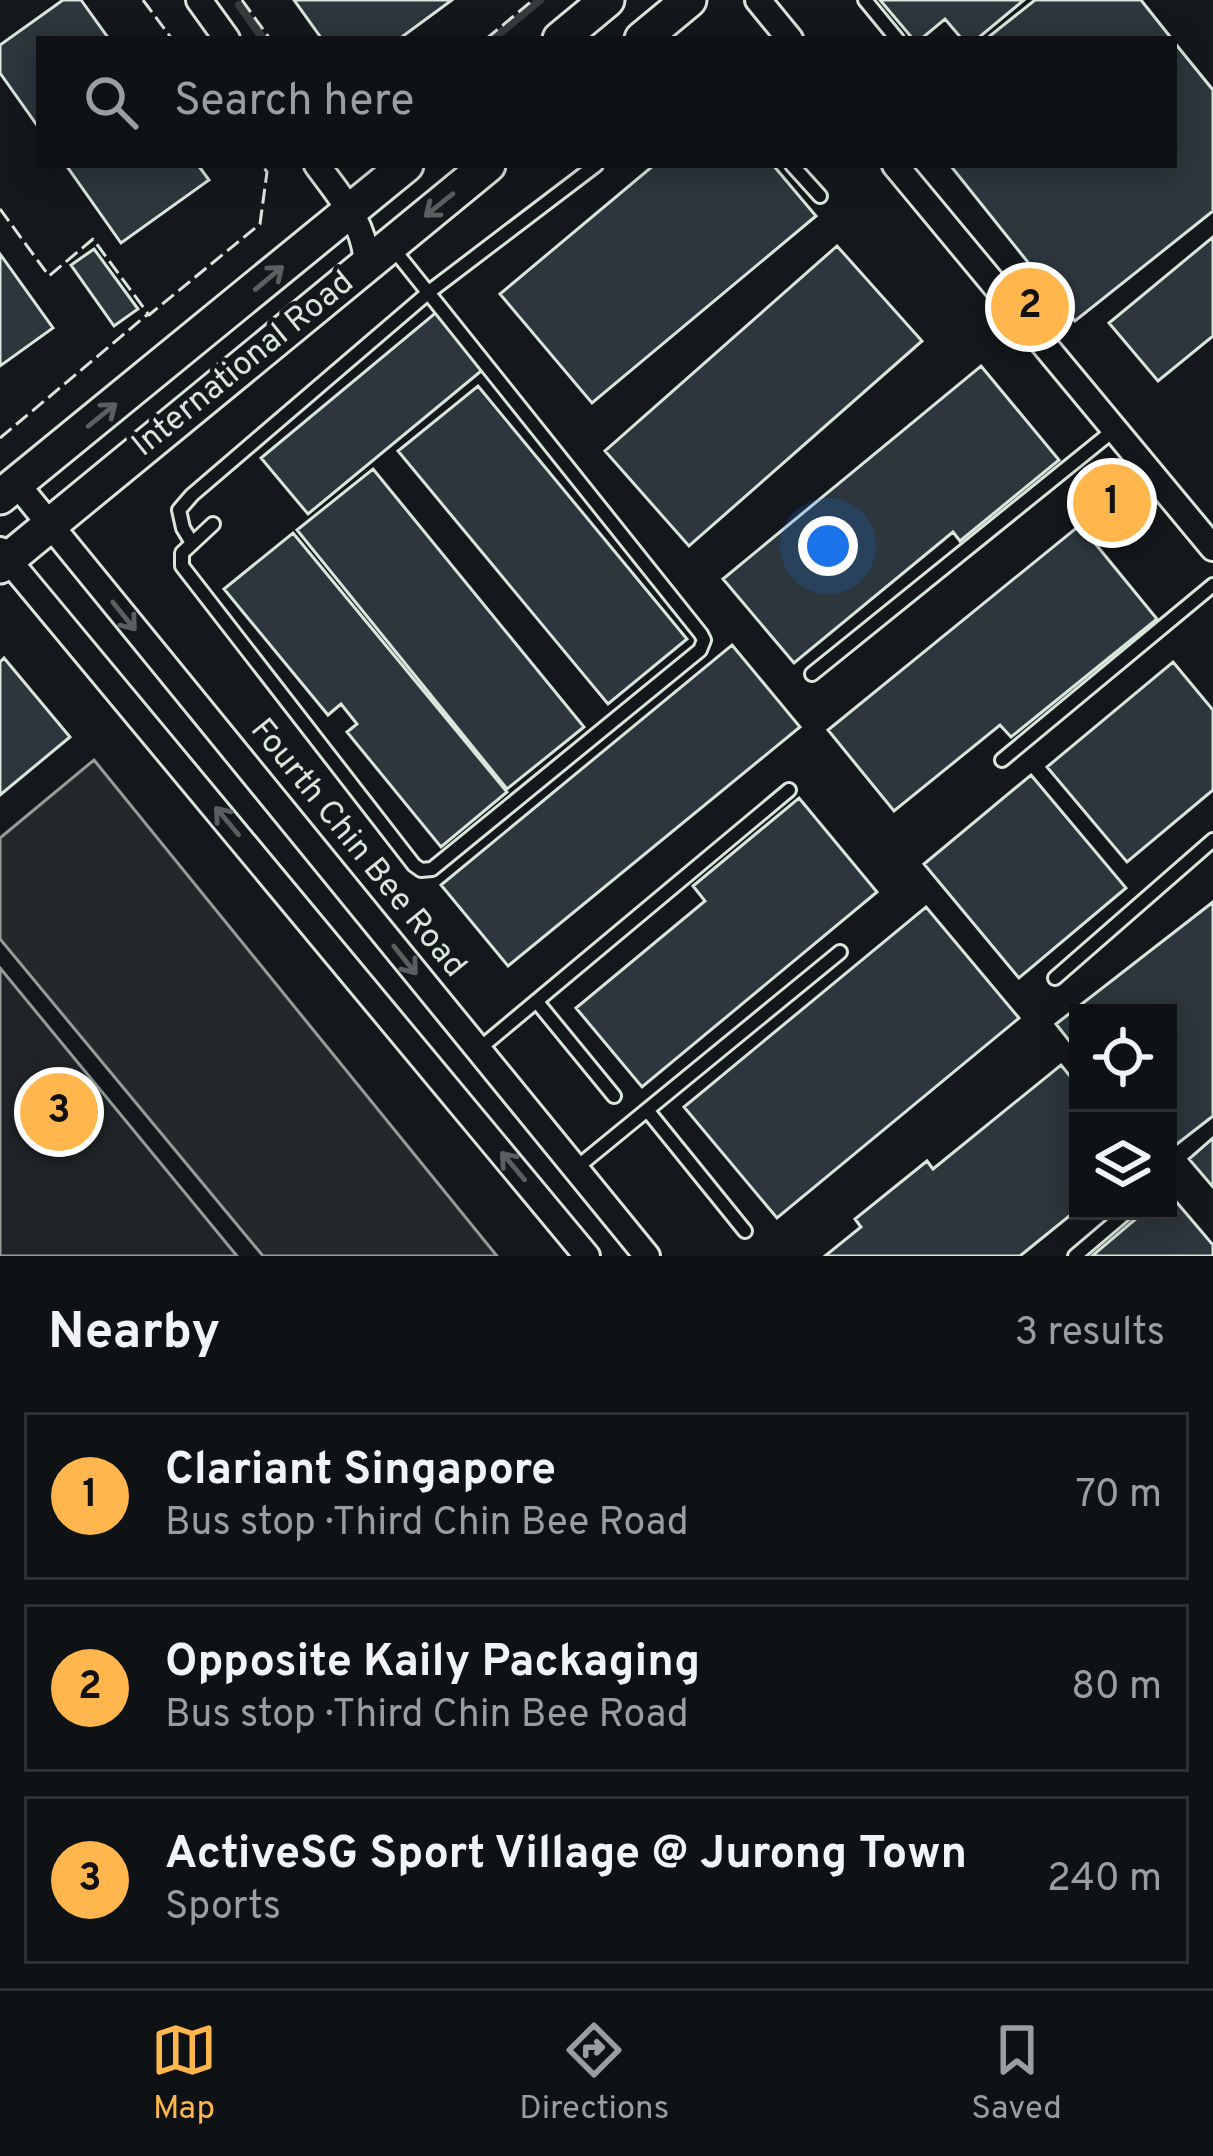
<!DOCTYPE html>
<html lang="en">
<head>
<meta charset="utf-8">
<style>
  :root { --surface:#0f1215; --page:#1d2022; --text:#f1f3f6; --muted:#9b9ea0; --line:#2f3234; --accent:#ffb74d }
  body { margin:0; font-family:Overpass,sans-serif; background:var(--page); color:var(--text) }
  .controls { position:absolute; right:36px; bottom:36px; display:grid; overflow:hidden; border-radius:0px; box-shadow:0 6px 30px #0003 }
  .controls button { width:108px; height:108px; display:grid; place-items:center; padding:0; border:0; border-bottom:3px solid var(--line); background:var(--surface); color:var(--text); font:60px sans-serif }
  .you { position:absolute; left:828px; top:546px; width:42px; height:42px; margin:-30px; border:9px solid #fff; border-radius:50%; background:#1a73e8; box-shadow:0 0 0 18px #1a73e833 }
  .badge { display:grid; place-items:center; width:78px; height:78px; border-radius:50%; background:var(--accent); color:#111; font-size:39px; font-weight:700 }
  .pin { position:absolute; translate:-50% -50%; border:6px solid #fff; box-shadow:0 3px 12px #0006 }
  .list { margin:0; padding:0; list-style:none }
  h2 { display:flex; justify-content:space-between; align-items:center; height:156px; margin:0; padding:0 48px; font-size:51px }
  h2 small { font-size:39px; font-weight:400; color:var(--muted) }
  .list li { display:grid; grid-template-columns:78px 1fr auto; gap:36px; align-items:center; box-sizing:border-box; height:168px; margin:0 24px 24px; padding:0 24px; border:3px solid var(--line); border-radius:0px }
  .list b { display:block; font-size:45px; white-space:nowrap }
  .list p { margin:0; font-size:39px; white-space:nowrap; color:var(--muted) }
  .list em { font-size:39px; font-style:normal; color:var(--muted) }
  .icon { flex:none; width:66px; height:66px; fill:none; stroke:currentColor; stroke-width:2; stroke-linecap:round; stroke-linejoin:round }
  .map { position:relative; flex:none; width:1213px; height:1256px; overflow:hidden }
  .search { position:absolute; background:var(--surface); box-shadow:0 6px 30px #0003; left:36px; right:36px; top:36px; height:132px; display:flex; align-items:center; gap:30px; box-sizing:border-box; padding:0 42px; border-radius:0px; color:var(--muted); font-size:45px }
  .sheet { height:732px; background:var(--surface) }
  nav { display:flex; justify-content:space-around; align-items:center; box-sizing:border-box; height:168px; border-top:3px solid var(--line); background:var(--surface); font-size:33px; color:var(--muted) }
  nav a { display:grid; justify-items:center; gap:6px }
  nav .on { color:var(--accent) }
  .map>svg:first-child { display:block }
  .green { fill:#202428; stroke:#939e99; stroke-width:3 }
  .parking { fill:#24282b; stroke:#939e99; stroke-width:3 }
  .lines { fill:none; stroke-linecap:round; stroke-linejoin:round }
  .stream { stroke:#363b3e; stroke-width:8 }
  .building { fill:#2c363c; stroke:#d8e6dc; stroke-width:3 }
  .lane-casing { stroke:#d8e6dc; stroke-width:18 }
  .street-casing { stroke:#d8e6dc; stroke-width:30 }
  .secondary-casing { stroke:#d8e6dc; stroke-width:39 }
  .lane { stroke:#14181c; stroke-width:12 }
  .street { stroke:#14181c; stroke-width:24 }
  .secondary { stroke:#14181c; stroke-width:33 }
  .fence { stroke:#d8e6dc; stroke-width:3; stroke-dasharray:15 6; stroke-linecap:butt }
  .oneway { stroke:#59605f }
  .labels { text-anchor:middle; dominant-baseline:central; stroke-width:9; stroke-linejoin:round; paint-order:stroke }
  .street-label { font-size:33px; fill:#d8e6dc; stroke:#14181c }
</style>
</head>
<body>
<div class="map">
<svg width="1213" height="1256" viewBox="0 0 1213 1256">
  <rect width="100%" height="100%" fill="#14181c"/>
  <path class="green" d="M0,968l237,288h-237z"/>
  <path class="parking" d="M94,760l403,496h-234l-263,-317v-101z"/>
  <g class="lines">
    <path class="stream" d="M239,5l24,34
      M493,39l47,-39"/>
  </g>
  <path class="building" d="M63,0h18l28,39h-70v89l-39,-55v-28z
    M294,0h158l-53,39h-77z
    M880,0h144l-47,39h-15l-17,-20 -24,20h-8z
    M1035,0h106l31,39h-186z
    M1174,42l39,48v121l-138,110 -125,-156h224z
    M66,165h132l11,15 -88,63z
    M654,165h119l43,51 -224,187 -92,-109z
    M1213,237v99l-55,45 -49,-58z
    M837,246l85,95 -233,205 -84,-95z
    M94,249l44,60 -24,17 -43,-61z
    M0,254l53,74 -53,38z
    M439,310l47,57 -178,147 -47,-56z
    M981,366l78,94 -99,81 -7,-9 -159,131 -71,-84z
    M478,386l209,253 -79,65 -210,-253z
    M373,469l211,258 -77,62 -210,-259z
    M1080,525l77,94 -146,118 -11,-12 -106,86 -66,-81z
    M293,533l214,259 -66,55 -94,-115 10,-8 -16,-20 -13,11 -104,-126z
    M732,645l68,82 -292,239 -67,-81z
    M4,658l66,79 -70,58v-133z
    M1173,662l40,48v80l-86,72 -80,-95z
    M1031,775l95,113 -107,90 -95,-114z
    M799,798l78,94 -235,195 -66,-79 129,-107 -12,-15z
    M1213,902v214l-45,35v-138h-90v39l-22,-28z
    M926,907l93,111 -242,200 -93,-111z
    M1061,1065l17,21v123l-58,47h-195l36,-29 -6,-8 72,-58 6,8z
    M1213,1138v49l-24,-28z
    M1168,1192l45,53v11h-121l53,-45h23z"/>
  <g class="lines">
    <defs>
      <path id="lane" d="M865,0l32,39
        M792,165l28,31
        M213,524l-31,29v13l232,299 7,5 11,-1 268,-219 4,-10 -3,-6 -310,-388
        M192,543l-9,-15 -4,-18 13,-15 237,-203 167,-127
        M812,674l302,-244
        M1002,760l211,-175
        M1055,978l158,-138
        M537,1002l77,94
        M479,1049l310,-259
        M647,1110l98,121
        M575,1169l265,-217
        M1075,1256l53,-45"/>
      <path id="street" d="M199,0l28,39
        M758,0l32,39
        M317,165c24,33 48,58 50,100
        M895,165l318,383
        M16,483l631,773
        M0,550l587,706"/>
      <path id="secondary" d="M560,39l47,-39
        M642,39l47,-39
        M0,497l406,-332
        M0,566l488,-401"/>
    </defs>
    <use href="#lane" class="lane-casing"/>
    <use href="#street" class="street-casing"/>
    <use href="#secondary" class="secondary-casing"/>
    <use href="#lane" class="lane"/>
    <use href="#street" class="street"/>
    <use href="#secondary" class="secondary"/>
    <path class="fence" d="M143,0l29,39
      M242,0l28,39
      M486,39l47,-39
      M0,209l49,67 44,-37 56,76 111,-91 7,-52 -5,-7
      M0,438l148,-124"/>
  </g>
  <defs><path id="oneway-shaft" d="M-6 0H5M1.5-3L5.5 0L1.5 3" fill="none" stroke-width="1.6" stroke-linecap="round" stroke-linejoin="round" transform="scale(3)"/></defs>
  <g class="oneway">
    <use href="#oneway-shaft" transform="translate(439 205) rotate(141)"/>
    <use href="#oneway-shaft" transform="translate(269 278) rotate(-40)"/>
    <use href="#oneway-shaft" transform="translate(102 415) rotate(-39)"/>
    <use href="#oneway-shaft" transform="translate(124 616) rotate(51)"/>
    <use href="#oneway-shaft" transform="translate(227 821) rotate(-130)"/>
    <use href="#oneway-shaft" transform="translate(405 960) rotate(51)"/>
    <use href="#oneway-shaft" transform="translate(513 1166) rotate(-130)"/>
  </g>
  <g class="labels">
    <g class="street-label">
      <text transform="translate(244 365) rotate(-39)">International Road</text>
      <text transform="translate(357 849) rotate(51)">Fourth Chin Bee Road</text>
    </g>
  </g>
</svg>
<div class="controls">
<button><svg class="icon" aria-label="locate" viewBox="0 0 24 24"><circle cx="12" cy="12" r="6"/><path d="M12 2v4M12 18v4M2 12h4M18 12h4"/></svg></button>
<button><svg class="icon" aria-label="layers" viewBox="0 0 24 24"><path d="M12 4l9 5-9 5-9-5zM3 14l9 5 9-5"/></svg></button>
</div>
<div class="you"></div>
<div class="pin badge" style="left:1112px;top:503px">1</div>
<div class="pin badge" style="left:1030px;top:307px">2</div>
<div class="pin badge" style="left:59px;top:1112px">3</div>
<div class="search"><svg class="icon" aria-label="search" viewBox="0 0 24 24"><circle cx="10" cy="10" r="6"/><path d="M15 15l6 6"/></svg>Search here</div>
</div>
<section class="sheet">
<h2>Nearby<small>3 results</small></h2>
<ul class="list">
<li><span class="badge">1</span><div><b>Clariant Singapore</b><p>Bus stop · Third Chin Bee Road</p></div><em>70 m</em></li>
<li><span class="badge">2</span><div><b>Opposite Kaily Packaging</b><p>Bus stop · Third Chin Bee Road</p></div><em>80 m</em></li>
<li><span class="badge">3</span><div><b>ActiveSG Sport Village @ Jurong Town</b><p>Sports</p></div><em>240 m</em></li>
</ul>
</section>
<nav>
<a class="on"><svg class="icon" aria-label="map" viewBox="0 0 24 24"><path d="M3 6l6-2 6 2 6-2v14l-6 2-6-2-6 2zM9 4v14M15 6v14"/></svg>Map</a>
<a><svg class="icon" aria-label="directions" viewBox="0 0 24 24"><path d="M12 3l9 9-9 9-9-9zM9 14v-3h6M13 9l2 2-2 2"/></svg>Directions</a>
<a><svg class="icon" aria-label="saved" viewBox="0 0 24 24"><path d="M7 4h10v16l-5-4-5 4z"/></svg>Saved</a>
</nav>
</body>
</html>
